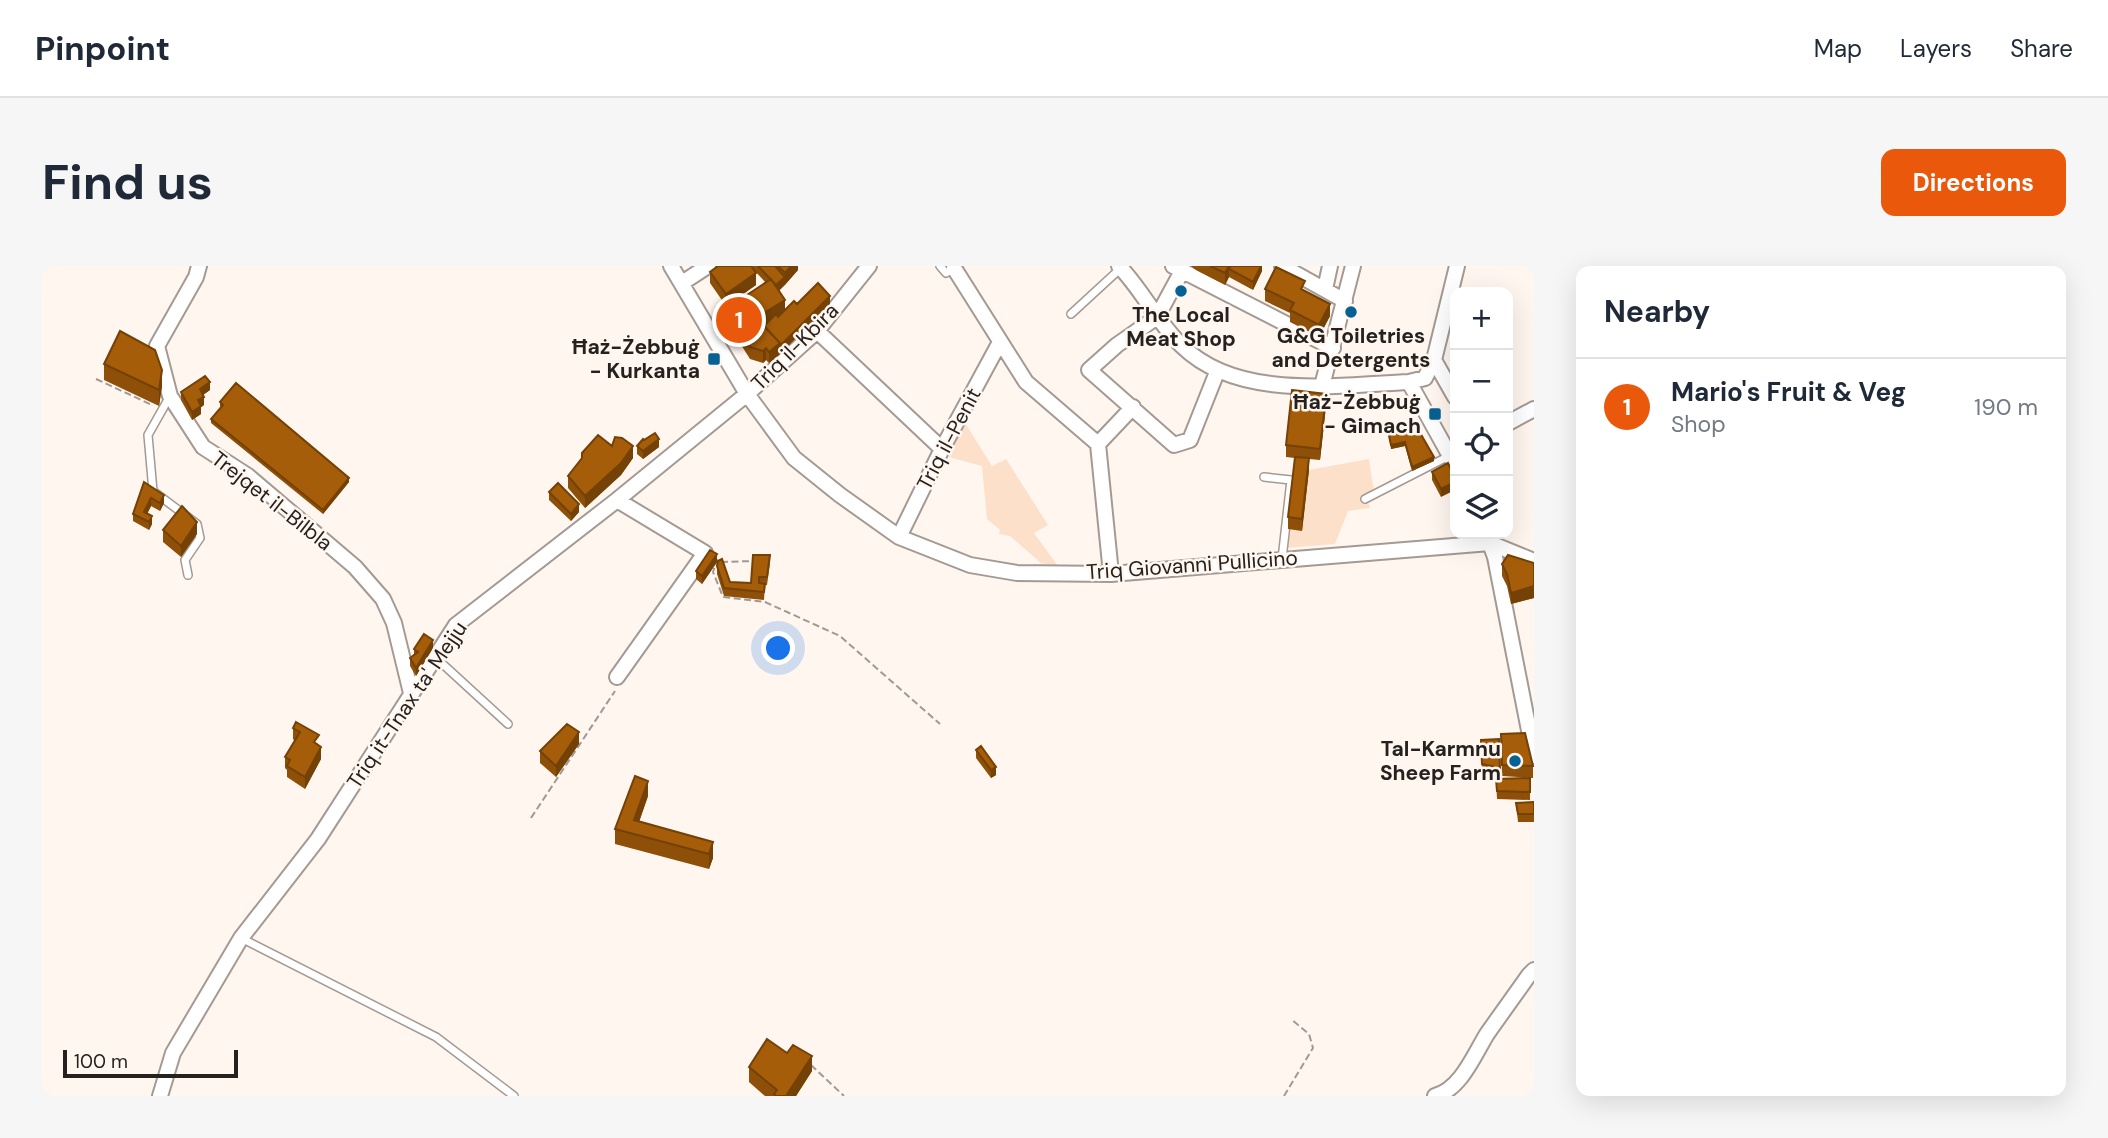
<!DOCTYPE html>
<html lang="en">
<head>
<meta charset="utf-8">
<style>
  :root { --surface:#fff; --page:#f6f6f7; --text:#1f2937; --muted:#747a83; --line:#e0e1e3; --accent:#ea580c }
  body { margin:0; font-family:"DM Sans",sans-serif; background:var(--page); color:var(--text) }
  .controls { position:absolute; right:21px; top:21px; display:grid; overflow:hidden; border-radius:14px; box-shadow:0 7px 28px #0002 }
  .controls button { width:63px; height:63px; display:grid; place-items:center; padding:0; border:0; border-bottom:2px solid var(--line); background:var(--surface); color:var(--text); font:35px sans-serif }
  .scale { position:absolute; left:21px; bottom:18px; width:175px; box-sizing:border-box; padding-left:7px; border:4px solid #24211e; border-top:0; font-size:19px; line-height:24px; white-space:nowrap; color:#24211e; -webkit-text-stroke:5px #fff6f0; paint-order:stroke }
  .you { position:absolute; left:737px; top:383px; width:24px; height:24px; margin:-18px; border:5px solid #fff; border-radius:50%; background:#1a73e8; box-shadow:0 0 0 10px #1a73e833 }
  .badge { display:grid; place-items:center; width:46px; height:46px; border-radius:50%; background:var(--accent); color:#fff; font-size:23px; font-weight:700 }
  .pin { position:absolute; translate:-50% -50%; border:4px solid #fff; box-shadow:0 2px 7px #0006 }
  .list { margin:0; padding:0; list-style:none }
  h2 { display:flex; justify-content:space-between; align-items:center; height:91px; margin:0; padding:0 28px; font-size:30px }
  h2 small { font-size:23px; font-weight:400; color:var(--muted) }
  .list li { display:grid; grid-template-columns:46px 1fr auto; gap:21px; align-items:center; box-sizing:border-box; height:98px; padding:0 28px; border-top:2px solid var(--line) }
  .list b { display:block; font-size:26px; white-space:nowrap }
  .list p { margin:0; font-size:23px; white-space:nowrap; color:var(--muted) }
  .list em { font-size:23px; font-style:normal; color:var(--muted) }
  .icon { flex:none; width:38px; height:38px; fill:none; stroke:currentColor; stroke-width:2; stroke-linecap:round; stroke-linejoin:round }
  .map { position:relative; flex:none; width:1492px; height:830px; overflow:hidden; border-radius:14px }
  header { display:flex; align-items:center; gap:42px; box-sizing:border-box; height:98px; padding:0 35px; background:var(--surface); border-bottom:2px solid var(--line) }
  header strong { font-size:33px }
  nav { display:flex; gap:38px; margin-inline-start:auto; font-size:24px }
  .intro { display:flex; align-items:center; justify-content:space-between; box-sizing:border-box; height:168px; padding:0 42px }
  h1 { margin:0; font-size:49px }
  .button { padding:18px 32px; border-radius:14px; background:var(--accent); color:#fff; font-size:24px; font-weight:700 }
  main { display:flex; gap:42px; padding:0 42px }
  aside { flex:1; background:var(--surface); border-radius:14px; box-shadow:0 7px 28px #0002 }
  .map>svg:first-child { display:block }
  .green { fill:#fce0ca }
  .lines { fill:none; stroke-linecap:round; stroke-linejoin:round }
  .lane-casing { stroke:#a49a93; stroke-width:10 }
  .street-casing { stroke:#a49a93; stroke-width:18 }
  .path { stroke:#a09994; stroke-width:2; stroke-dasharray:7 3.5; stroke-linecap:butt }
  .lane { stroke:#fff; stroke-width:7 }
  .street { stroke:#fff; stroke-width:14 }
  .wall { fill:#8e5008 }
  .shaded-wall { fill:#744106 }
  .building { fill:#a55d09; stroke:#744106; stroke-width:2 }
  .poi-dot { fill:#066293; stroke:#fff6f0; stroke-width:2.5 }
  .labels { text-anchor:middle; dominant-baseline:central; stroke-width:5; stroke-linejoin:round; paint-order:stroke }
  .poi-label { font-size:21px; font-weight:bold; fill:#24211e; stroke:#fff6f0; text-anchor:end }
  .street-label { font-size:21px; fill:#24211e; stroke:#fff6f0 }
</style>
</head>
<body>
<header>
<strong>Pinpoint</strong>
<nav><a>Map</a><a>Layers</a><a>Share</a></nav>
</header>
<div class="intro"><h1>Find us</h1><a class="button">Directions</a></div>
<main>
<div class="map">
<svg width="1492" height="830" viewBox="0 0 1492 830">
  <rect width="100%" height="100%" fill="#fff6f0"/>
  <path class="green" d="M923,157l27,43 14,-7 42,66 -14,8 24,33 -17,-3 -31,-27 -11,-2 1,-4 -13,-11 -5,-53 -33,-9z
    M1327,193l5,33 -8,3 4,13 -22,3 -13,33 -49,4 2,-19 14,1 7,-60z"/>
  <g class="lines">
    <defs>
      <path id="lane" d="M898,0l6,7 8,-5
        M1029,48l50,-46
        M128,130l-22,39 5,56 44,33 3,14 -15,22 3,15
        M1222,211l27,3 -9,79
        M1323,233l86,-44
        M393,391l73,67
        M199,672l195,99 78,59"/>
      <path id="street" d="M157,0l-3,11 -39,69 13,50 33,51 45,29 107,91 28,32 11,24 17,70
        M629,0l76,128 47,64 46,37 59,42 71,28 47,8 94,1 379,-31 44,18
        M1077,0c24,25 38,56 63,80 56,55 156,39 227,36l16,-4 9,-18 23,-94
        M1131,0l160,82
        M1240,0l63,35
        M912,2l72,114 72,62 13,130
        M1140,5l-25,46 -40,28 -28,25 85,75 16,-5 27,-68
        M640,17l26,-17
        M1283,23l5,-23
        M775,65l125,118
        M1392,94l21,37
        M1367,116l46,83
        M1280,120l31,-120
        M1466,157l26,-14
        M1056,178l35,-37
        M575,234l88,53 -88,124
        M857,271l43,-88 58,-107
        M1446,272l7,19 39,199
        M118,830l13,-43 68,-115 77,-99 138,-214 161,-125 130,-106 70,-63 52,-65
        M1393,830c26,-7 39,-41 52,-62 14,-20 28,-39 42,-59l5,-5"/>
    </defs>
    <use href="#lane" class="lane-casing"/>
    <use href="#street" class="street-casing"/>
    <path class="path" d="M54,113l56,26
      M673,293l2,1 -4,12 10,25 42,5 75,34 100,88
      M679,296l33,-1
      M489,552l84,-127
      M769,799l33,31
      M1242,830l29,-48 -4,-14 -18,-15"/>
    <use href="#lane" class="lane"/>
    <use href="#street" class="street"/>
  </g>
  <path class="wall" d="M676,0h80v4l-19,21 6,20 12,-7h33l-50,50 -11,9 -3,-3 -3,3 -13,-4 -24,-38v-12l40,-26 -13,-14 3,16 -30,21 -16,-23v-11z
    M1149,0h71v5l-9,19 -24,-13 -4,8 -29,-15z
    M1223,23l40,2 25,25 -11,21 -29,-15v-9l-25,-12z
    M62,98l58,22 -3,20 -55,-26z
    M168,124l-7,5 1,10 -3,2v7l-9,6 -11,-20v-8z
    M178,136l129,80 -26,32 -112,-91v-4l10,-12 -1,-1z
    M1284,140l-6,54 -11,-1v11l-7,61 -14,-2v-12l7,-59 -9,-1v-12z
    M1346,165l46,30 -22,10 -7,-25 -14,3z
    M602,174l15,7 -16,12 -6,-5v-8z
    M570,180l21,12 -12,17 -36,33 -17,-20v-12z
    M1406,197l-7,34 -9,-17v-8z
    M102,216l20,21 -4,8 -9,-5 -4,8 5,10 -3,6 -16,-9v-7z
    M507,226l30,20 -8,9 -22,-21z
    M121,264l34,4 -16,23 -18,-15z
    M675,296l-15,22 -6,-5v-8z
    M728,297l-3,22h-2l-1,15 -40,-4 -7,-22v-8l13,16 21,1z
    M1492,297v35l-23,6 -4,-18 -5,-10v-12z
    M391,382l-17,28 -6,-10v-8l4,-3v-6z
    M251,462l26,17 2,14 -16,30 -18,-12v-7l-2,-2v-11l10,-16 -2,-2z
    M1459,468l32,32v12l-31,-2z
    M1457,473l1,37 -18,-4 -1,-24z
    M537,478l-23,33 -16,-14v-12z
    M934,484l20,25 -5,3 -15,-20z
    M1488,512v22l-33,-1 -1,-20z
    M606,530l-9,26 74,20v16l-4,11 -94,-25v-15z
    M1492,536v20h-16l-2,-19z
    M707,801l63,4 -16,25h-31l-16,-14z"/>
  <path class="shaded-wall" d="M749,0h7v4l-13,15 -9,8v-8l9,-8v-4z
    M1187,0h6l-6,3v8l-4,8v-12z
    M1219,0h1v5l-9,19v-8z
    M714,7v12l-30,21v-12z
    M788,30v8l-50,50 -11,9v-11z
    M743,34v12l-29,18v-12z
    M1288,38v12l-11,21v-12z
    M724,82v12l-3,3v-12z
    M120,104v16l-3,20v-16z
    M168,116v8l-10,7v-8z
    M1284,128v12l-6,54v-11z
    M162,131v8l-3,2v7l-9,6v-8l6,-12z
    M617,173v8l-16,12v-8z
    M1363,176v4l-14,3v-4z
    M591,180v12l-12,17 -36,33v-12z
    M1392,191v4l-22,10v-4z
    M1267,192v12l-7,61v-12z
    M307,212v4l-26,32v-4z
    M1413,216v8l-14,7v-8z
    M122,229v8l-4,8v-8z
    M109,232v8l-7,14v-8z
    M537,238v8l-8,9v-7z
    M110,250v8l-3,6v-8z
    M155,256v12l-16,23v-11z
    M675,288v8l-15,22v-8z
    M1492,320v12l-23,6v-11z
    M391,374v8l-17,28v-8z
    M537,466v12l-23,33v-11z
    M279,481v12l-16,30v-12z
    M954,501v8l-5,3v-8z
    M606,515v15l-14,40v-16z
    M671,576v16l-4,11v-15z
    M770,790v15l-16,25h-10z"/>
  <path class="building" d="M676,0h33l5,7 -30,21 -16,-22z
    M716,0h17l10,11 -9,8z
    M736,0h13l-6,7z
    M1168,0h19l-4,7z
    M1189,0h30l-8,16 -24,-13z
    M1234,1l29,14 -4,8 29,15 -11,21 -29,-15 4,-7 -29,-14z
    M729,13l14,21 -29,18 24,25 -11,9 -3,-4 -3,3 -13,-4 -24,-38z
    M776,17l12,13 -50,50v-3l-16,-17 12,-12 2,3 16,-16 3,3z
    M78,65l35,19 7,20 -3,20 -55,-26z
    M163,110l5,6 -10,7 4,8 -6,3 3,6 -9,6 -11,-20z
    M194,117l113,95 -26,32 -112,-91 12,-14 -3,-3z
    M1250,124l34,4 -6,55 -34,-4z
    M1373,158l19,33 -22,10 -7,-25 -14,3 -3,-14z
    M613,167l4,6 -16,12 -6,-5 6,-7 1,1z
    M556,169l14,11 3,-9 7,1 11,8 -12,17 -36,33 -17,-20 14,-18v-5z
    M1253,191l14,1 -7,61 -14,-2z
    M1406,197l7,15v4l-14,7 -9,-17z
    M102,216l20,13 -4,8 -9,-5 -7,14 8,4 -3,6 -16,-8z
    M516,217l21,21 -8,10 -22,-22z
    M140,240l15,16 -16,24 -18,-16z
    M668,284l7,4 -15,22 -6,-5z
    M711,289h17l-3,22h-8v6l6,1 -1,8 -40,-4 -7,-22 1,-5 4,-2 8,23 21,1z
    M1466,289l26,8v23l-23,7 -4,-19 -5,-10z
    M382,368l9,6 -17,28 -6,-10 8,-6 -4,-3z
    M254,456l23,13 -5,7 7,5 -16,30 -18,-11 3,-6 -5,-3 15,-25 -7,-4z
    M525,458l12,8 -23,34 -16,-15z
    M1483,467l8,33 -31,-1 -1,-31z
    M1457,473l1,29 -18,-4 -1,-24z
    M939,480l15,21 -5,3 -15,-20z
    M593,510l13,5 -14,39 79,22 -4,12 -94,-25z
    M1488,512v14l-33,-1 -1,-12z
    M1492,536v12h-16l-2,-11z
    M725,773l20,14 6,-8 19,11 -26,40h-10l-2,-2 3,-4 -28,-23z"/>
  <g class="poi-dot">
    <circle cx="1139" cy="25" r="7"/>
    <circle cx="1309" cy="46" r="7"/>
    <rect x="665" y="86" width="14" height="14" rx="3.5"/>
    <rect x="1386" y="141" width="14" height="14" rx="3.5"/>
    <circle cx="1473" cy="495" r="7"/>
  </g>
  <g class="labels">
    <g class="poi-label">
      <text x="1139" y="49" text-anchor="middle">The Local<tspan x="1139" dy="24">Meat Shop</tspan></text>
      <text x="1309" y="70" text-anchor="middle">G&amp;G Toiletries<tspan x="1309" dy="24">and Detergents</tspan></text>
      <text x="658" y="81">Ħaż-Żebbuġ<tspan x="658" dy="24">- Kurkanta</tspan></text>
      <text x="1379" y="136">Ħaż-Żebbuġ<tspan x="1379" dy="24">- Gimach</tspan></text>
      <text x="1459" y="483">Tal-Karmnu<tspan x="1459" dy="24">Sheep Farm</tspan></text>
    </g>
    <g class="street-label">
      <text transform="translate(753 81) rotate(-45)">Triq il-Kbira</text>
      <text transform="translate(907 173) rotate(-62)">Triq il-Penit</text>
      <text transform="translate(230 235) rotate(38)">Trejqet il-Bilbla</text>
      <text transform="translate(1150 299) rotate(-4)">Triq Giovanni Pullicino</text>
      <text transform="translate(365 439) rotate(-56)">Triq it-Tnax ta' Mejju</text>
    </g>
  </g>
</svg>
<div class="controls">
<button>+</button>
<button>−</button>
<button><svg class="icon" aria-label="locate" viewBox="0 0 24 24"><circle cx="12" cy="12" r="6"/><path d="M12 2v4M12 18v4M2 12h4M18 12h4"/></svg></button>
<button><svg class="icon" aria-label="layers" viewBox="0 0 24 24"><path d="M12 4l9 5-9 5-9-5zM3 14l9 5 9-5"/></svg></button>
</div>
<div class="scale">100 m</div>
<div class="you"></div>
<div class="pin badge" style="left:697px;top:54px">1</div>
</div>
<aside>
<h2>Nearby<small></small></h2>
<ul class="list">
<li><span class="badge">1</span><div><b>Mario's Fruit &amp; Veg</b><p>Shop</p></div><em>190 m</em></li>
</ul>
</aside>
</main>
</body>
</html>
